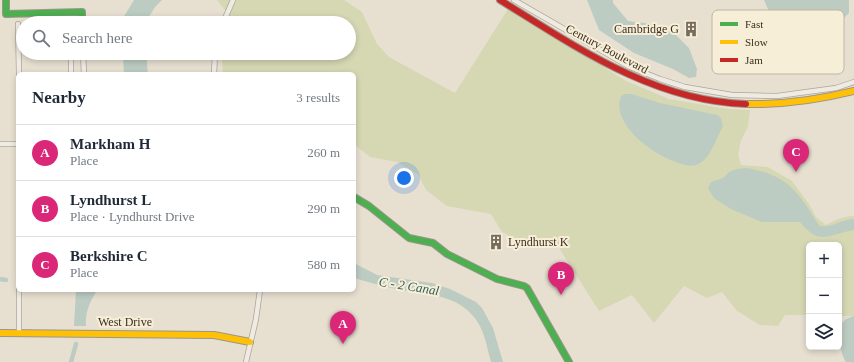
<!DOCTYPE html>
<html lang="en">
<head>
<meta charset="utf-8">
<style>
  :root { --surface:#fff; --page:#f6f6f7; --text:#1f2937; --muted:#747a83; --line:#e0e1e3; --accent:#db2777 }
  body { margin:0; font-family:"Times New Roman",serif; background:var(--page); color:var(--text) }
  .controls { position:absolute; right:12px; bottom:12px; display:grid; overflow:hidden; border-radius:6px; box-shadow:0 2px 6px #0003 }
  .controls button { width:36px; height:36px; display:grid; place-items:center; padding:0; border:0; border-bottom:1px solid var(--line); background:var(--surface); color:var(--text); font:20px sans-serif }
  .you { position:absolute; left:404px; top:178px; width:14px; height:14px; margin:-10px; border:3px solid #fff; border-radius:50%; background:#1a73e8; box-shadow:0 0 0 6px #1a73e833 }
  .badge { display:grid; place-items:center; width:26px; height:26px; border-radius:50%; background:var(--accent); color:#fff; font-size:13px; font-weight:700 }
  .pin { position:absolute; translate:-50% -33px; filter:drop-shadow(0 1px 2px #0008) }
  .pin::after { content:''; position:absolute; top:21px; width:14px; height:12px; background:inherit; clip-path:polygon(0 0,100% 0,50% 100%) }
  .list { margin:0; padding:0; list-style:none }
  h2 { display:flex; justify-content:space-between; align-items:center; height:52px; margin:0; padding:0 16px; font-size:17px }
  h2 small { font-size:13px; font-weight:400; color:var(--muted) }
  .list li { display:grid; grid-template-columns:26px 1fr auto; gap:12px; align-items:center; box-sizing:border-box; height:56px; padding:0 16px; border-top:1px solid var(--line) }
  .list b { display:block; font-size:15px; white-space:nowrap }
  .list p { margin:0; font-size:13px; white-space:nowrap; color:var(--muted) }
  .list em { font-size:13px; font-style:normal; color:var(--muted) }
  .icon { flex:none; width:22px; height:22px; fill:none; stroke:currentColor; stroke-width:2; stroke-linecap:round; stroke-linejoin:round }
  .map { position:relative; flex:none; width:854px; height:362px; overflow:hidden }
  .search { position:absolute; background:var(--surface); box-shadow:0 2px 6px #0003; left:16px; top:16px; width:340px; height:44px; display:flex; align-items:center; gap:10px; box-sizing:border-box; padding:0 14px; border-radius:22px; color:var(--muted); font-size:15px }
  .panel { position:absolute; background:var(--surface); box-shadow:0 2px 6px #0003; left:16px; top:72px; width:340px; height:220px; border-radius:6px }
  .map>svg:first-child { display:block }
  .green { fill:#d6d7b3 }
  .water { fill:#bcccc2 }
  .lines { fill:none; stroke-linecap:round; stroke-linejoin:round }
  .canal { stroke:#bcccc2; stroke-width:4.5 }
  .street-casing { stroke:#ada599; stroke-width:6 }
  .fast-casing { stroke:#9c958a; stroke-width:8 }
  .slow-casing { stroke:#9c958a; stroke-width:8 }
  .jam-casing { stroke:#9c958a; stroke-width:8 }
  .street { stroke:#efebe3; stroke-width:4.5 }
  .fast { stroke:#4caf50; stroke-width:6 }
  .slow { stroke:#ffc107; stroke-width:6 }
  .jam { stroke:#c62828; stroke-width:6 }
  .labels { text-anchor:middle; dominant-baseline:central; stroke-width:4; stroke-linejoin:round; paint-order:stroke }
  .poi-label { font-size:12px; fill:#3d2e20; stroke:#f7eed8; text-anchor:end }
  .street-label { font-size:12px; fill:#3d2e20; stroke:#f7eed8 }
  .water-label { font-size:13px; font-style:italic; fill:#2f5d5a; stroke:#f7eed8 }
  .key { fill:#f7eed8; stroke:#bfb4a1; stroke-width:1 }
  .key-label { font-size:11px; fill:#3d2e20 }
</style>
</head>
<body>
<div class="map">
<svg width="854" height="362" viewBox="0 0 854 362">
  <rect width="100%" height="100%" fill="#e7e0d1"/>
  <path class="green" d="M217,0h127l18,12 15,32 12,13 66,36 53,-84 62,37 56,35 43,18 59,10 22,1 -2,17 -7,13 -3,15 3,10 27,2 24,14 17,23 7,13 10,8c9,-5 18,-9 28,-9v100h-15v-71h-30v70h-24l-7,11 -18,-1 -23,-14 -15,-19 -15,6 -23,-12 -30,37 -22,-28 -33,16 -43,-68 -32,1 -22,-12 -11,-18 -44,-8 -21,-16 -8,-16 -21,-12 -27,-5 -16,-13v-70h-92l-2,-2 -4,2h-33l-1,-16 2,-5h125v-30h-117l1,-3z"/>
  <path class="water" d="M134,0h28l-7,7 -10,16h-25z
    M587,0h26v3l15,18 25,3 23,11 13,13 8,21 -1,8 -7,1 -16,-9 -39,-16 -35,-23z
    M764,0h85v13l-13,13 -17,15 -23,8 -15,-6 -6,-11 -4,-16z
    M122,53h24l2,21h-24l-1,-18z
    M625,94h6l29,9 57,12 4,3 2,8 -2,4c-4,8 -11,26 -18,31 -11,9 -21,3 -32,-1 -22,-9 -60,-37 -50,-64z
    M746,168c30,5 45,14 62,40 4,6 7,12 12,18 12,2 22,-7 34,-7v11c-25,4 -34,17 -54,-8h-38l-31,-13 -17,-11 -6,-10 3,-6 12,-4 6,-6 8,-3z
    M354,263l23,12 55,8 18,6 26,13 6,6 11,20 10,34h-12c-4,-14 -6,-29 -14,-41 -18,-27 -52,-27 -81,-32 -14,-3 -28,-7 -42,-11z
    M76,290h29l-9,2c-7,11 -11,22 -10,34h-12z
    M854,316v46h-8c-6,-8 -10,-35 -1,-42 2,-2 6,-3 9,-4z"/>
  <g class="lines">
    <path class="canal" d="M0,279l6,1
      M71,362l5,-18"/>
    <defs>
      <path id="street" d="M514,0l116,67 30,12 25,8 47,8 45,1 59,-8 18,-6
        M70,22v1
        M223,23l10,-23
        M18,24l1,50
        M71,53v21
        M83,53l1,21
        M214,74l1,-21
        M0,144h18
        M19,333v-43
        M246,362l10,-43 4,-29"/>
      <path id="fast" d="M6,0v14l76,-2v11
        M354,197l15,9 40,32 24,5 14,11 50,25 27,7 3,2 42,74"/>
      <path id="slow" d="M746,104c37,1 72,-4 108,-13
        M0,333l214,2 36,7"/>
      <path id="jam" d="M500,0c76,47 153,101 246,104"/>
    </defs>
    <use href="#street" class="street-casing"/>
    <use href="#fast" class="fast-casing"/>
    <use href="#slow" class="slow-casing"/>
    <use href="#jam" class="jam-casing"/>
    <use href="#street" class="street"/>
    <use href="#fast" class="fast"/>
    <use href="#slow" class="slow"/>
    <use href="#jam" class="jam"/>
  </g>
  <defs>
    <symbol id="building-bare" viewBox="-9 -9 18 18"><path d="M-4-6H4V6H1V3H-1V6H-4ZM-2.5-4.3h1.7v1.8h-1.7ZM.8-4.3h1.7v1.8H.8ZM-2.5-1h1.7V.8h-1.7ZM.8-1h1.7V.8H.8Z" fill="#786c5e" stroke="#f7eed8" stroke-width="2.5" paint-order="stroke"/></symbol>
  </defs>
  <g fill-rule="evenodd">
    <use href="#building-bare" x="680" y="18" width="22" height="22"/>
    <use href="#building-bare" x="485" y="231" width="22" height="22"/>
  </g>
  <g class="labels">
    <g class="poi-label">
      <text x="679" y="29">Cambridge G</text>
      <text x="508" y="242" text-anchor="start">Lyndhurst K</text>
    </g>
    <g class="street-label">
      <text transform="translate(607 49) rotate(28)">Century Boulevard</text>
      <text x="125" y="322">West Drive</text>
    </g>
    <g class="water-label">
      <text transform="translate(409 286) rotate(9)">C - 2 Canal</text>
    </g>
  </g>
  <rect x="712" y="10" width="132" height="64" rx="6" class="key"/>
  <rect x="720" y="22" width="18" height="4" fill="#4caf50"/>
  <rect x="720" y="40" width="18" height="4" fill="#ffc107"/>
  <rect x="720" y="58" width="18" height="4" fill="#c62828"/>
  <g class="key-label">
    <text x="745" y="28">Fast</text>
    <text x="745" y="46">Slow</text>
    <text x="745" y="64">Jam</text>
  </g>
</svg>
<div class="controls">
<button>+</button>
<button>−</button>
<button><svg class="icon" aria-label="layers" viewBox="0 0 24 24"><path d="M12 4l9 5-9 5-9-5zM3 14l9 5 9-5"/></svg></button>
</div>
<div class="you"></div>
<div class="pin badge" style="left:343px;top:344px">A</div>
<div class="pin badge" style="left:561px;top:295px">B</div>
<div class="pin badge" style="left:796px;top:172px">C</div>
<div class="search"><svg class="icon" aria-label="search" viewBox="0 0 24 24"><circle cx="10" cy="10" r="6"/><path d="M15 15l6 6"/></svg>Search here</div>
<section class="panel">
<h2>Nearby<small>3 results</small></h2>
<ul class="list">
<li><span class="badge">A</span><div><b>Markham H</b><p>Place</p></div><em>260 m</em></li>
<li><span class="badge">B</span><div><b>Lyndhurst L</b><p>Place · Lyndhurst Drive</p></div><em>290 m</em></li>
<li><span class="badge">C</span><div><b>Berkshire C</b><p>Place</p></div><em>580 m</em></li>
</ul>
</section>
</div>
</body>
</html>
